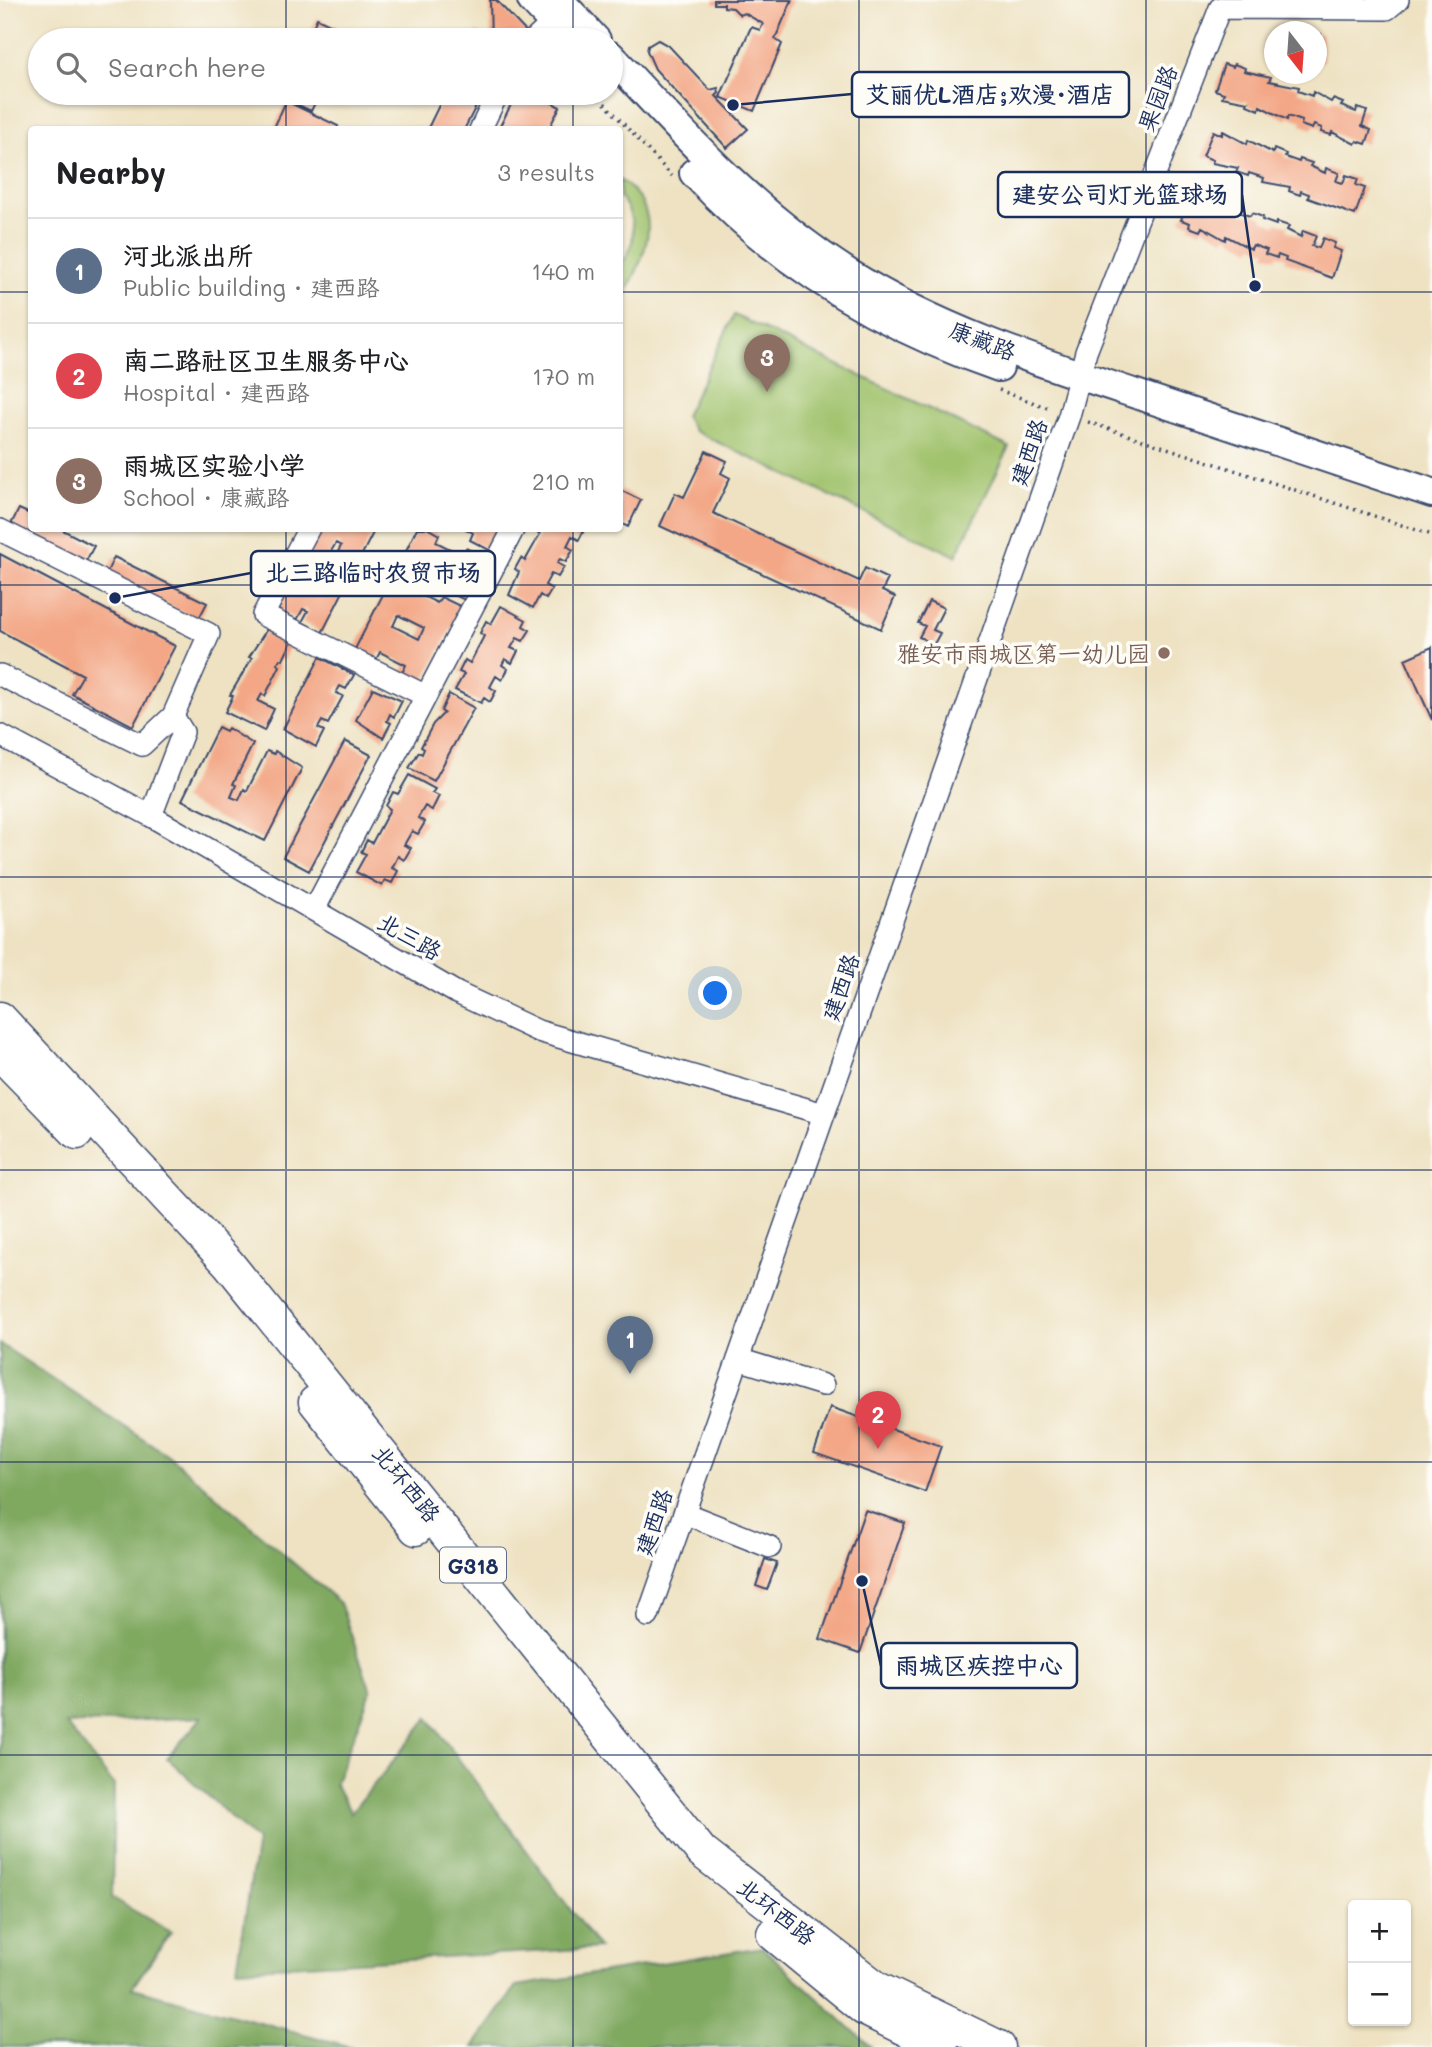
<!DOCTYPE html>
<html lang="en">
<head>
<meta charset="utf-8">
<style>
  :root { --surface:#fff; --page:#f2f2f2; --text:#202124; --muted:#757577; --line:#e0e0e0; --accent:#db2777 }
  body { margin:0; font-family:Mali,"LXGW WenKai TC",sans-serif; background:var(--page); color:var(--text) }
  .controls { position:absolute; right:21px; bottom:21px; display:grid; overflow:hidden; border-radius:7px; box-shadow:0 2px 5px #0004 }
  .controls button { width:63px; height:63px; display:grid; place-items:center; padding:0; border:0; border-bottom:2px solid var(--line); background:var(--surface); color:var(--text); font:35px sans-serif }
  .compass { position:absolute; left:1264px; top:21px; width:63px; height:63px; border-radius:50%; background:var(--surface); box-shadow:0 2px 5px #0004; rotate:163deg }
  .you { position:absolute; left:716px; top:994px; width:24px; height:24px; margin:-18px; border:5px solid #fff; border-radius:50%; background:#1a73e8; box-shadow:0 0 0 10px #1a73e833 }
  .badge { display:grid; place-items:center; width:46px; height:46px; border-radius:50%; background:var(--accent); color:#fff; font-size:23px; font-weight:700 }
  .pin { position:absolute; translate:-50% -58px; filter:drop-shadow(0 2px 4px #0008) }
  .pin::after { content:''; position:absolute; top:37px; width:24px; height:21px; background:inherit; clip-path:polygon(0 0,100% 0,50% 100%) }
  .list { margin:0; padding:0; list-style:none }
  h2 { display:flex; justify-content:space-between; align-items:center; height:91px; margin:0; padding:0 28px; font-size:30px }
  h2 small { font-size:23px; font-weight:400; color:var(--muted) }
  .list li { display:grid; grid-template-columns:46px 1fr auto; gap:21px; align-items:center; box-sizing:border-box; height:105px; padding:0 28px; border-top:2px solid var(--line) }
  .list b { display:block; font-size:26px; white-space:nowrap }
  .list p { margin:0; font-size:23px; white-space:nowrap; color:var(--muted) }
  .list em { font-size:23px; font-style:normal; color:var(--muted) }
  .icon { flex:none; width:38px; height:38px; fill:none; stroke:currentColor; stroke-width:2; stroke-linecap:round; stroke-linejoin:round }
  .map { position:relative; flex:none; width:1432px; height:2047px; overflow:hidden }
  .search { position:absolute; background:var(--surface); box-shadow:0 2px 5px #0004; left:28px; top:28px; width:595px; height:77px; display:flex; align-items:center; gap:18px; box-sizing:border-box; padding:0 24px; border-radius:38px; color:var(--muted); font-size:26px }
  .panel { position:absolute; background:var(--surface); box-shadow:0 2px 5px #0004; left:28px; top:126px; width:595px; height:406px; border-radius:7px }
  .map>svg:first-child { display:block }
  .green { fill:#a1c36d; stroke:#5e7966; stroke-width:2 }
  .forest { fill:#80a960; stroke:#4e6c5f; stroke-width:2 }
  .building { fill:#f3a786; fill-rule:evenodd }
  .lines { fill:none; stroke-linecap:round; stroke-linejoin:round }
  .minor-casing { stroke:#3b4a6d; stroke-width:24 }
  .major-casing { stroke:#3b4a6d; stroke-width:32 }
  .highway-casing { stroke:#3b4a6d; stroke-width:35 }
  .path { stroke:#3b4a6d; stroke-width:3.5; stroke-dasharray:2 5; stroke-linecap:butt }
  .minor { stroke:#fff; stroke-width:21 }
  .major { stroke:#fff; stroke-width:28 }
  .highway { stroke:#fff; stroke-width:32 }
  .grid { fill:none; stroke:#1b2f5e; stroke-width:2; stroke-opacity:0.55 }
  .education-dot { fill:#8d6e63; stroke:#fdfcf7; stroke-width:2.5 }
  .labels { text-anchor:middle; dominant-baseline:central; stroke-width:7; stroke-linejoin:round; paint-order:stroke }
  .shield { fill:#fdfcf7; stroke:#5f6c8c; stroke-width:2 }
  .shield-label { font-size:21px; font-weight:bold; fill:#1b2f5e }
  .street-label { font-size:23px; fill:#1b2f5e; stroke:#fdfcf7 }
  .education-label { font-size:23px; fill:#785e54; stroke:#fdfcf7; text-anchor:end }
  .leader { fill:none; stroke:#1b2f5e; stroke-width:2.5 }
  .callout-dot { fill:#1b2f5e; stroke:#fdfcf7; stroke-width:2.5 }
  .callout { fill:#fdfcf7; stroke:#1b2f5e; stroke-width:2.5 }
  .callout-label { font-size:24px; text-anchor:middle; font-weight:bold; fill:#1b2f5e }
</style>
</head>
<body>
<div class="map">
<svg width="1432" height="2047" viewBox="0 0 1432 2047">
  <rect width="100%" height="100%" fill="#fdfcf7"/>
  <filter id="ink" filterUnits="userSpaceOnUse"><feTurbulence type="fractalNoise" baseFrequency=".0143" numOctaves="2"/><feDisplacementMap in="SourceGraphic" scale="14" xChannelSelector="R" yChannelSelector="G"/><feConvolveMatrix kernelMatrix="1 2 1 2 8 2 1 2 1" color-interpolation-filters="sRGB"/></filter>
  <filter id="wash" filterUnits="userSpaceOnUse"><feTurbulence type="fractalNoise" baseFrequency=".00686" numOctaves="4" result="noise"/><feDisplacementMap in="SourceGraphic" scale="28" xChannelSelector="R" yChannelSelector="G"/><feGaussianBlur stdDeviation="1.57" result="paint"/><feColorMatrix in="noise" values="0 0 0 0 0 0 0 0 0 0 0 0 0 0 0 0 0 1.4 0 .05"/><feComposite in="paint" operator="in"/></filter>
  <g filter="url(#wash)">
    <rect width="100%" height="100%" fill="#eee2c2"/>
    <path class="green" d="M620,180c50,33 22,82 0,124 -1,-10 -3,-24 0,-34 1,-7 7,-13 10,-20 6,-17 2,-41 -10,-52z
      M734,315l275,132 -53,109 -262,-125 -9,-15z"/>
    <path class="forest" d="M0,1344l168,111 172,148 31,88 -36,93 16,29 77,-95 171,230 -362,21 20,-128 -90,-83 35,-41 -136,7 48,61 -2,113 59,34 -39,56 220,59h-352z
      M762,1947l109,100h-398l44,-61z"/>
    <g id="blocks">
      <path class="building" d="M490,0h6l34,36 -5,4h-53l5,-8 14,8z
        M714,0h78l-17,39 7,5 -28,67 -34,-14 31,-70 9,3 3,-6 -19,-11 -4,2 -7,-7 -9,-1v-3h-10z
        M317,18l32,15 -4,7h-38z
        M1316,34h5l2,27 -7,1z
        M658,40l11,6 41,44 8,-2 1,5 -3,3 32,33 -21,19 -72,-79 -8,-18 1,-5z
        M1224,64l9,3 1,-3 11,4 -1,3 27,6 -2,4 30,6 -1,4 14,5 1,-4 18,10 2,-3 10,4 -2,3 15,6 1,-4 10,3 -5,15 9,4 -5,14 -9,-3 -2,3 -23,-12 -1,3 -10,-3 1,-4 -8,-3 -2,4 -11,-4 1,-4 -14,-5 -1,4 -27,-14 -1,4 -12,-5 1,-3 -26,-5 2,-4 -9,-3z
        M281,93h39l-9,18 -31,-15z
        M445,93h24l11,5 -16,32h-37z
        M517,93h23l-1,3 21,11 -12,23h-50z
        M286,101l52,25 -1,4h-64z
        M1213,131l9,4 1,-4 24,13 1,-4 25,13 1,-4 12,5 -1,3 14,5 1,-3 12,4 -2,3 15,7 1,-5 13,5 -3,8 7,2 3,-8 12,4 -2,6 9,3 -10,27 -47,-17 1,-4 -8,-3 -1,4 -11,-4 1,-4 -27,-5 1,-4 -15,-5 -1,3 -12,-4 2,-4 -26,-5 1,-3 -10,-4z
        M1190,194l22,5 -1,3 13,5 1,-4 12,4 -2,4 15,5 2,-3 11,4 -1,3 14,5 1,-3 12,4 -2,4 14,7 2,-6 13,5 -4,10 7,2 4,-10 12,5 -2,5 8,3 -9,27 -47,-17 1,-3 -8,-3 -1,3 -12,-4 2,-4 -14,-5 -2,4 -25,-13 -1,4 -23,-13 -2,4 -11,-4 1,-4 -9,-3z
        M706,451l21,10 -6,12 9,5 -17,35 146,68 6,-13 23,11 -6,12 13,6 -14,32 -221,-103 15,-33 9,4z
        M620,490l21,10 -13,27 -8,-4z
        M19,509l13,6v13h27l35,18 -9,17 -75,-37z
        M320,528l55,1 -53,104 -20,-11 6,-11 -5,-2 -6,11 -19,-10zM336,543l5,3 -8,16 3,1 -18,28 -5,-2 6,-12 -3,-1z
        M417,528h10l12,7 -3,7 26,13 4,-7 21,11 -22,41 -21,-10 4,-7 -26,-14 -4,8 -20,-10z
        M464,528h38l-11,23 -21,-11 3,-7z
        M537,528h48l-6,12 -7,-4 -5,10 6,4 -7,12 -6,-3 -3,4 7,4 -6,10 -7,-3 -6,11 7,4 -6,10 -6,-4 -7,13 -24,-13 10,-23 -4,-3 6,-11 4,3 15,-27 -5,-3z
        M0,554l175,92 -42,80 -61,-32 11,-19 -83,-44z
        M114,557l93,46 -9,17 -92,-46z
        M394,573l21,10 -4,7 26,13 4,-6 21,10 -39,77 -21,-11 4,-8 -26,-13 -4,8 -21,-11zM398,615l26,13 -5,11 -26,-13z
        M929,601l15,7 -11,22 7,3 -6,11 -15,-7 6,-11 -7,-3z
        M501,606l25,14 -3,6 7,4 -7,11 -6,-3 -6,10 7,3 -6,12 -7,-4 -3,6 6,4 -6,11 -6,-4 -6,11 6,4 -6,11 -6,-4 -3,5 -26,-13 9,-16 -5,-2 6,-12 5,3 14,-27 -4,-3 6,-12 5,3z
        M267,629l25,12 -9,19 -3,-1 -3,5 3,2 -15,30 -3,-2 -4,7 16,8 -10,22 -39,-19 8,-16 -3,-1 22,-37 -3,-1z
        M1432,647v73l-27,-61z
        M320,657l34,18 -8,14 -6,-3 -4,7 7,3 -15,28 -6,-3 -4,7 6,3 -8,16 -33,-18z
        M373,688l29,13 -8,16 -4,-3 -3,7 4,2 -8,15 -27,-18z
        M449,694l25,14 -40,73 -25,-13 10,-16 3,2 2,-5 -3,-2 12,-23 11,-11 -3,-2z
        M218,727l8,4 2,-3 25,16 -20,40 3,1 -5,12 8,3 5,-11 3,2 20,-40 7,3 1,-3 27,17 -37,73 -83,-41z
        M345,741l26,14 -62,116 -26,-14z
        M409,775l26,14 -3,4 7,3 -7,14 -7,-4 -7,12 7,4 -7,12 -6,-3 -8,14 7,3 -7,12 -6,-4 -6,12 6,3 -6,12 -7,-3 -3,6 -26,-14 10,-18 -5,-2 6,-12 5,3 18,-34 -4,-3 7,-14 5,2z
        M830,1407l111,39 -16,46 -111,-39z
        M865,1510l40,13 -45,130 -40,-14z
        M765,1559l12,4 -10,27 -11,-4z"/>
    </g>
  </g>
  <g filter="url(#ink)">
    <use href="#blocks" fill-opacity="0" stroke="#3b4a6d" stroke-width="2"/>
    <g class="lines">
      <defs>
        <path id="minor" d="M1220,8l167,1 11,-9
          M534,40l19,-18
          M480,130l18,-37
          M309,528l-46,87 163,81 88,-168
          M0,530l209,104 -36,82 10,16 -32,84
          M0,675l142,70 31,-29
          M0,735l151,81 306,177 81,38 286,83
          M314,910l112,-214
          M738,1359l85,26
          M684,1513l86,34
          M648,1616l421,-1200 17,-64 134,-344"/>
        <path id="major" d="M532,0l38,40
          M559,0l37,40
          M611,56c74,80 144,158 237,217 89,56 188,88 288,121 98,33 197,66 296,99
          M694,173c84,91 188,154 305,194"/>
        <path id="highway" d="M0,1018l228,245 474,589 175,136 122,59
          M0,1054l77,79
          M315,1402l101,127
          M773,1934l91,75 77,38"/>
      </defs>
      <use href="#minor" class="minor-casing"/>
      <use href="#major" class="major-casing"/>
      <use href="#highway" class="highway-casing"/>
      <path class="path" d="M595,93l77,83
        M999,390l52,19
        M1088,422l344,113"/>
      <use href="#minor" class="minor"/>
      <use href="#major" class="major"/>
      <use href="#highway" class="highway"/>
    </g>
  </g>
  <path class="grid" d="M286,0v40M573,0v40M859,0v2047M1146,0v2047M286,93v37M573,93v37M0,292h32M620,292h812M286,528v1519M573,528v1519M0,585h1432M0,877h1432M0,1170h1432M0,1462h1432M0,1755h1432"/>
  <circle class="education-dot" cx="1164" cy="653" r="7"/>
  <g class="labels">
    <rect class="shield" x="440" y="1547.5" width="66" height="35" rx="5"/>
    <g class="shield-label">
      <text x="473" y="1565">G318</text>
    </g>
    <g class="street-label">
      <text transform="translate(1157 98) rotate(-69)">果园路</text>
      <text transform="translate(983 340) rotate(21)">康藏路</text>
      <text transform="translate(1028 452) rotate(-71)">建西路</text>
      <text transform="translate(410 936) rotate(30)">北三路</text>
      <text transform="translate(840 987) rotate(-71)">建西路</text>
      <text transform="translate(407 1483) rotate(51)">北环西路</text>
      <text transform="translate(653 1522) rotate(-71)">建西路</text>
      <text transform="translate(777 1911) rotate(38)">北环西路</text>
    </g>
    <g class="education-label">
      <text x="1150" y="653">雅安市雨城区第一幼儿园</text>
    </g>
  </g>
  <path class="leader" d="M733 105L852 94M1255 286L1242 195M115 598L251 573M862 1581L881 1666"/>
  <g class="callout-dot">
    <circle cx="733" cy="105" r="7"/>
    <circle cx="1255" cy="286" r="7"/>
    <circle cx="115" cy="598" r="7"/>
    <circle cx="862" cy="1581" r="7"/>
  </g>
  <g class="callout">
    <rect x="852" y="72" width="277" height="45" rx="7"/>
    <rect x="998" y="172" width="244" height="45" rx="7"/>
    <rect x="251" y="551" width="244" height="45" rx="7"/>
    <rect x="881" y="1643" width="196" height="45" rx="7"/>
  </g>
  <g class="callout-label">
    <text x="990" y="103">艾丽优L酒店;欢漫·酒店</text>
    <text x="1120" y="203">建安公司灯光篮球场</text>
    <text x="373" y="581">北三路临时农贸市场</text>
    <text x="979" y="1674">雨城区疾控中心</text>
  </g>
</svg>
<div class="controls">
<button>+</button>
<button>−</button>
</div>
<svg class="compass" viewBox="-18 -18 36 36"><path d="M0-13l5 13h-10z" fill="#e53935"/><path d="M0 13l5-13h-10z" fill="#757577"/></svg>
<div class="you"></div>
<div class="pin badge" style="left:630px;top:1374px;background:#5c6f8a">1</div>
<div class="pin badge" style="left:878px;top:1449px;background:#e0444e">2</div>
<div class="pin badge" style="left:767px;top:392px;background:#8d6e63">3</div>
<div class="search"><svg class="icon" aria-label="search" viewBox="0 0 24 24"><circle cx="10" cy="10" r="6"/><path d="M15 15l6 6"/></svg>Search here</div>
<section class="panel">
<h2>Nearby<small>3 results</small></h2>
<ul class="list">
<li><span class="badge" style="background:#5c6f8a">1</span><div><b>河北派出所</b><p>Public building · 建西路</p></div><em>140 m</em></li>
<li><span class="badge" style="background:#e0444e">2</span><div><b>南二路社区卫生服务中心</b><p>Hospital · 建西路</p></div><em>170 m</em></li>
<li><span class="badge" style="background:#8d6e63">3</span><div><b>雨城区实验小学</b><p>School · 康藏路</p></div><em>210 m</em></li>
</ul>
</section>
</div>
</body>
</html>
